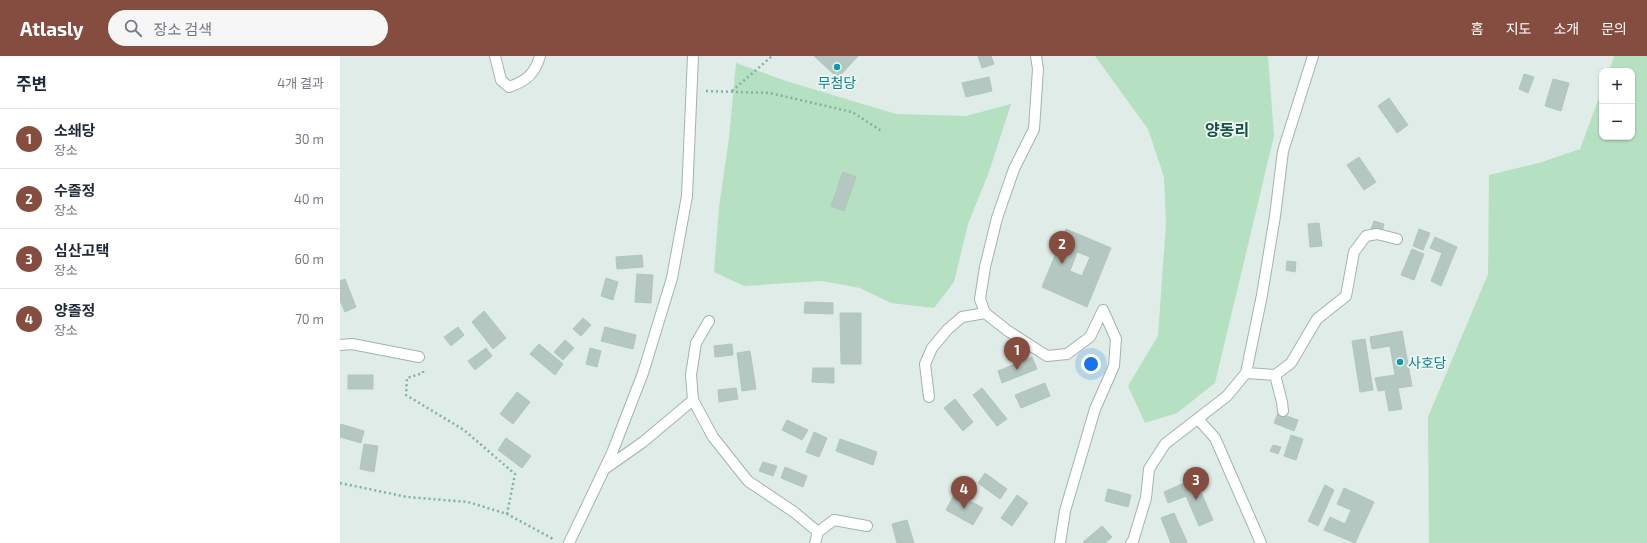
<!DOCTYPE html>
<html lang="ko">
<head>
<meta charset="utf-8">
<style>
  :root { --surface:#fff; --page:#f6f6f7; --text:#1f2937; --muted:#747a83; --line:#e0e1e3; --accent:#844d40 }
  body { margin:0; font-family:"Exo 2","Noto Sans KR",sans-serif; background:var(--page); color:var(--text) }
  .controls { position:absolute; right:12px; top:12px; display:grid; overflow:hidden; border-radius:8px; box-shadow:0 1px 3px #0004 }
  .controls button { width:36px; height:36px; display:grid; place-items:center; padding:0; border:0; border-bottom:1px solid var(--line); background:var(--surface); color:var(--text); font:20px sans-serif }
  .you { position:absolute; left:751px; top:308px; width:14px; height:14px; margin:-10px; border:3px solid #fff; border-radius:50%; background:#1a73e8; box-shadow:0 0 0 6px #1a73e833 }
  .badge { display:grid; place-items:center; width:26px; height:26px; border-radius:50%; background:var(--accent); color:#fff; font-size:13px; font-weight:700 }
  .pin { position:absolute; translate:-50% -33px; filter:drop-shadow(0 1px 2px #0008) }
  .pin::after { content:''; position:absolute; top:21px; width:14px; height:12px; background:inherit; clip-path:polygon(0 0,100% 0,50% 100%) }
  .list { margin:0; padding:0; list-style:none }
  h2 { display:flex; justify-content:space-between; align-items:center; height:52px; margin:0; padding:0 16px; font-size:17px }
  h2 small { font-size:13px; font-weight:400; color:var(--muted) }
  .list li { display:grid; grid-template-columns:26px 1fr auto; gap:12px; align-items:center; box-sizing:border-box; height:60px; padding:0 16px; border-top:1px solid var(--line) }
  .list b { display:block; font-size:15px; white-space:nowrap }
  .list p { margin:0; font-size:13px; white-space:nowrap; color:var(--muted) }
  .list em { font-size:13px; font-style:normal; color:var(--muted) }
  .icon { flex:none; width:22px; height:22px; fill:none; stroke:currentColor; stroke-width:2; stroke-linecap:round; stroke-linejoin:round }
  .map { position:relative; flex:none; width:1307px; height:487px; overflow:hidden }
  header { display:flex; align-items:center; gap:24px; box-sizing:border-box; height:56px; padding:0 20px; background:var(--accent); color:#fff }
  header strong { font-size:19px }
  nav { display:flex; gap:22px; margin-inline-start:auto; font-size:14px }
  .search { width:280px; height:36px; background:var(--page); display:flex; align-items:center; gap:10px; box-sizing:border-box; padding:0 14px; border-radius:22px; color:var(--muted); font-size:15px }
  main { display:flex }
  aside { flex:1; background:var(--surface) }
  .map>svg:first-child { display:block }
  .green { fill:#b6e0c2 }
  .building { fill:#b4c7c0; stroke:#b1c6be; fill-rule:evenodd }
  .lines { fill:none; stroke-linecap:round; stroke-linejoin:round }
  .lane-casing { stroke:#a2b4ae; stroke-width:12 }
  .path { stroke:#7db3a3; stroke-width:2.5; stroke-dasharray:2 3; stroke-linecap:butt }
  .lane { stroke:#fff; stroke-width:10 }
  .culture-dot { fill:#0f9aa8; stroke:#f0f8f4; stroke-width:1.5 }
  .labels { text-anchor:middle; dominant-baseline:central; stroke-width:3.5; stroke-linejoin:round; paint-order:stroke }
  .culture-label { font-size:14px; fill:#0d838f; stroke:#f0f8f4 }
  .quarter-label { font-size:16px; font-weight:bold; fill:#195245; stroke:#f0f8f4 }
</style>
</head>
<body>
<header>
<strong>Atlasly</strong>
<div class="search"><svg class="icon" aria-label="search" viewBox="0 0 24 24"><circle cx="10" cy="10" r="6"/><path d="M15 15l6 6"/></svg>장소 검색</div>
<nav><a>홈</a><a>지도</a><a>소개</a><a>문의</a></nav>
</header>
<main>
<aside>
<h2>주변<small>4개 결과</small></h2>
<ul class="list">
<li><span class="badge">1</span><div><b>소쇄당</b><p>장소</p></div><em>30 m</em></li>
<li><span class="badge">2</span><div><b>수졸정</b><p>장소</p></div><em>40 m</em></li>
<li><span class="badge">3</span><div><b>심산고택</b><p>장소</p></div><em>60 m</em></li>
<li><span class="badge">4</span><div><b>양졸정</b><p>장소</p></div><em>70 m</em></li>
</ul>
</aside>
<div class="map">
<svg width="1307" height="487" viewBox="0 0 1307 487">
  <rect width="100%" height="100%" fill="#dfece7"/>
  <path class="green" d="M755,0h173l6,80 -59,247 -38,30 -32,10 -17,-37 30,-50 8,-113 -2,-46 -16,-48z
    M1274,0h33v487h-218l-1,-126 60,-143 1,-99 50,-12 41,-14 22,-59v47h30v-66h-23z
    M396,7l50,18 110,33 70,2 45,-12 -22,68 -21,52 -14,58 -20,26 -43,-5 -31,-15 -38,-7 -78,5 -30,-14 5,-65 10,-69z"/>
  <path class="building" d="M474,0h44l-20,22z
    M638,0h13l3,8 -12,4z
    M1184,18l10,3 -6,16 -9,-4z
    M649,21l3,14 -26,6 -4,-14z
    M1213,23l16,4 -8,28 -16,-5z
    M1049,42l19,27 -11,8 -19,-27z
    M1019,101l17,25 -12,8 -17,-25z
    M503,116l13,5 -12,34 -13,-5z
    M1034,165l10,3 -2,8 -11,-3z
    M979,167l3,23 -12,1 -2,-23z
    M726,173l45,19 -24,59 -45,-20zM737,196l13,5 -8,19 -12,-5z
    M1079,173l11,4 -7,17 -10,-4z
    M1095,181l22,10 -16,39 -10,-5 11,-28 -12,-5z
    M1072,193l12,5 -10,26 -13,-5z
    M302,199l1,12 -26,2 -1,-12z
    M947,205l9,1 -1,10 -9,-2z
    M297,218l16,1 -2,28 -16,-1z
    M266,222l12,4 -5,18 -12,-4z
    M5,223l11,28 -11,5 -5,-12v-19z
    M465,246l28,1v11l-29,-1z
    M144,255l22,27 -13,11 -21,-27z
    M500,257h21v51h-20z
    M243,262l8,7 -10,11 -8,-7z
    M118,271l6,8 -13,11 -7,-9z
    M265,271l31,8 -3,14 -32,-8z
    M1062,275l10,55 -14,2 4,21 -13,2 -4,-21 -7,1 -3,-13 20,-3 -5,-29 -18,3 -2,-12z
    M1025,283l8,51 -13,2 -8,-51z
    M225,284l9,8 -11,12 -9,-8z
    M199,288l24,20 -8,11 -25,-21z
    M392,288l1,11 -18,2 -1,-11z
    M146,292l6,8 -17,14 -7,-9z
    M250,292l11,3 -4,16 -11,-3z
    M410,295l6,38 -14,2 -5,-38z
    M692,301l5,12 -35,14 -4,-12z
    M473,312h21v15l-22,-1z
    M8,319h25v14h-25z
    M705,327l5,13 -29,12 -6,-13z
    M396,332l2,11 -19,3 -1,-12z
    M642,332l25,31 -10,7 -24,-31z
    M177,336l13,10 -17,22 -13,-10z
    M615,343l18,23 -10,9 -19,-23z
    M938,357l20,7 -4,11 -20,-8z
    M447,364l21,10 -6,10 -20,-10z
    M0,368l24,7 -3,12 -21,-6z
    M474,376l13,6 -8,19 -13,-5z
    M951,379l12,4 -7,21 -12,-4z
    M166,382l25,18 -9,12 -24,-18z
    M500,383l37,13 -4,13 -37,-14z
    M24,388l14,2 -4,26 -14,-3z
    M933,389l8,2 -3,7 -8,-3z
    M423,406l14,4 -4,10 -14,-5z
    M445,411l22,9 -4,11 -22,-9z
    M645,417l22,16 -7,10 -22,-16z
    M855,422l18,42 -14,6 -13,-30 -18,7 -4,-11z
    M985,429l9,5 -16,36 -10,-5z
    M1004,432l30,14 -19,41 -31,-13 6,-13 15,7 6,-14 -14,-6z
    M768,433l23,6 -3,12 -23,-6z
    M615,437l28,15 -10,17 -27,-15z
    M677,439l11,8 -16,23 -11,-8z
    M834,457l13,29 -3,1h-13l-10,-25z
    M567,464l7,23h-17l-5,-19z
    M762,470l10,11 -7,6h-20l-2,-1z"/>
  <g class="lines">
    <defs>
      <path id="lane" d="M155,0l6,24 8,7c17,-6 26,-13 31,-31
        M696,0l2,13 -4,60 -20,40 -17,49 -12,49 -5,32 5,14 23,18 39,25 20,-2 23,-17 13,-27
        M369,265l-13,22 -5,32 2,25 20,37 35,44 46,31 24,20
        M0,289l12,-1 67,13
        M906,317l29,2 16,-12 26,-44 29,-23 8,-44 12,-16 11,-2 20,5
        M935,319l7,27 1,9
        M589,341l-4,-33 7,-16 16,-19 14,-12 23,-4
        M858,363l17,19 46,105
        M266,412l37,-26 50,-42
        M229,487l43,-90 31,-80 29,-95 15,-82 6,-140
        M475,487l3,-11 16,-12 33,6
        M720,487l5,-32 30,-102 19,-43 2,-27 -13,-29
        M791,487l2,-2 13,-43 3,-29 16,-25 62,-48 19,-23 16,-78 13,-79 8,-65 30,-95"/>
    </defs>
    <use href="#lane" class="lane-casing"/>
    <path class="path" d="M366,35l64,2 82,19 31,20
      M392,35l40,-35
      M83,315v2l-16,5 -1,17 58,35 51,44 -8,40
      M0,427l67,14 61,5 39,12 48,26"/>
    <use href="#lane" class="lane"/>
  </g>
  <g class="culture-dot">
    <circle cx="497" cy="11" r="4"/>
    <circle cx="1060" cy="306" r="4"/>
  </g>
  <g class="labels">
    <g class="culture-label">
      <text x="497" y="26">무첨당</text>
      <text x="1068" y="306" text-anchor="start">사호당</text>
    </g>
    <g class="quarter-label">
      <text x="887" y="73">양동리</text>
    </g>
  </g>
</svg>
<div class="controls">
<button>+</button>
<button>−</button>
</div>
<div class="you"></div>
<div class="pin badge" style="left:677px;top:314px">1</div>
<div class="pin badge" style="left:722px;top:208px">2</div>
<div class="pin badge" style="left:856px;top:444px">3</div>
<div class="pin badge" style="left:624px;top:453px">4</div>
</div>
</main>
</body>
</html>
